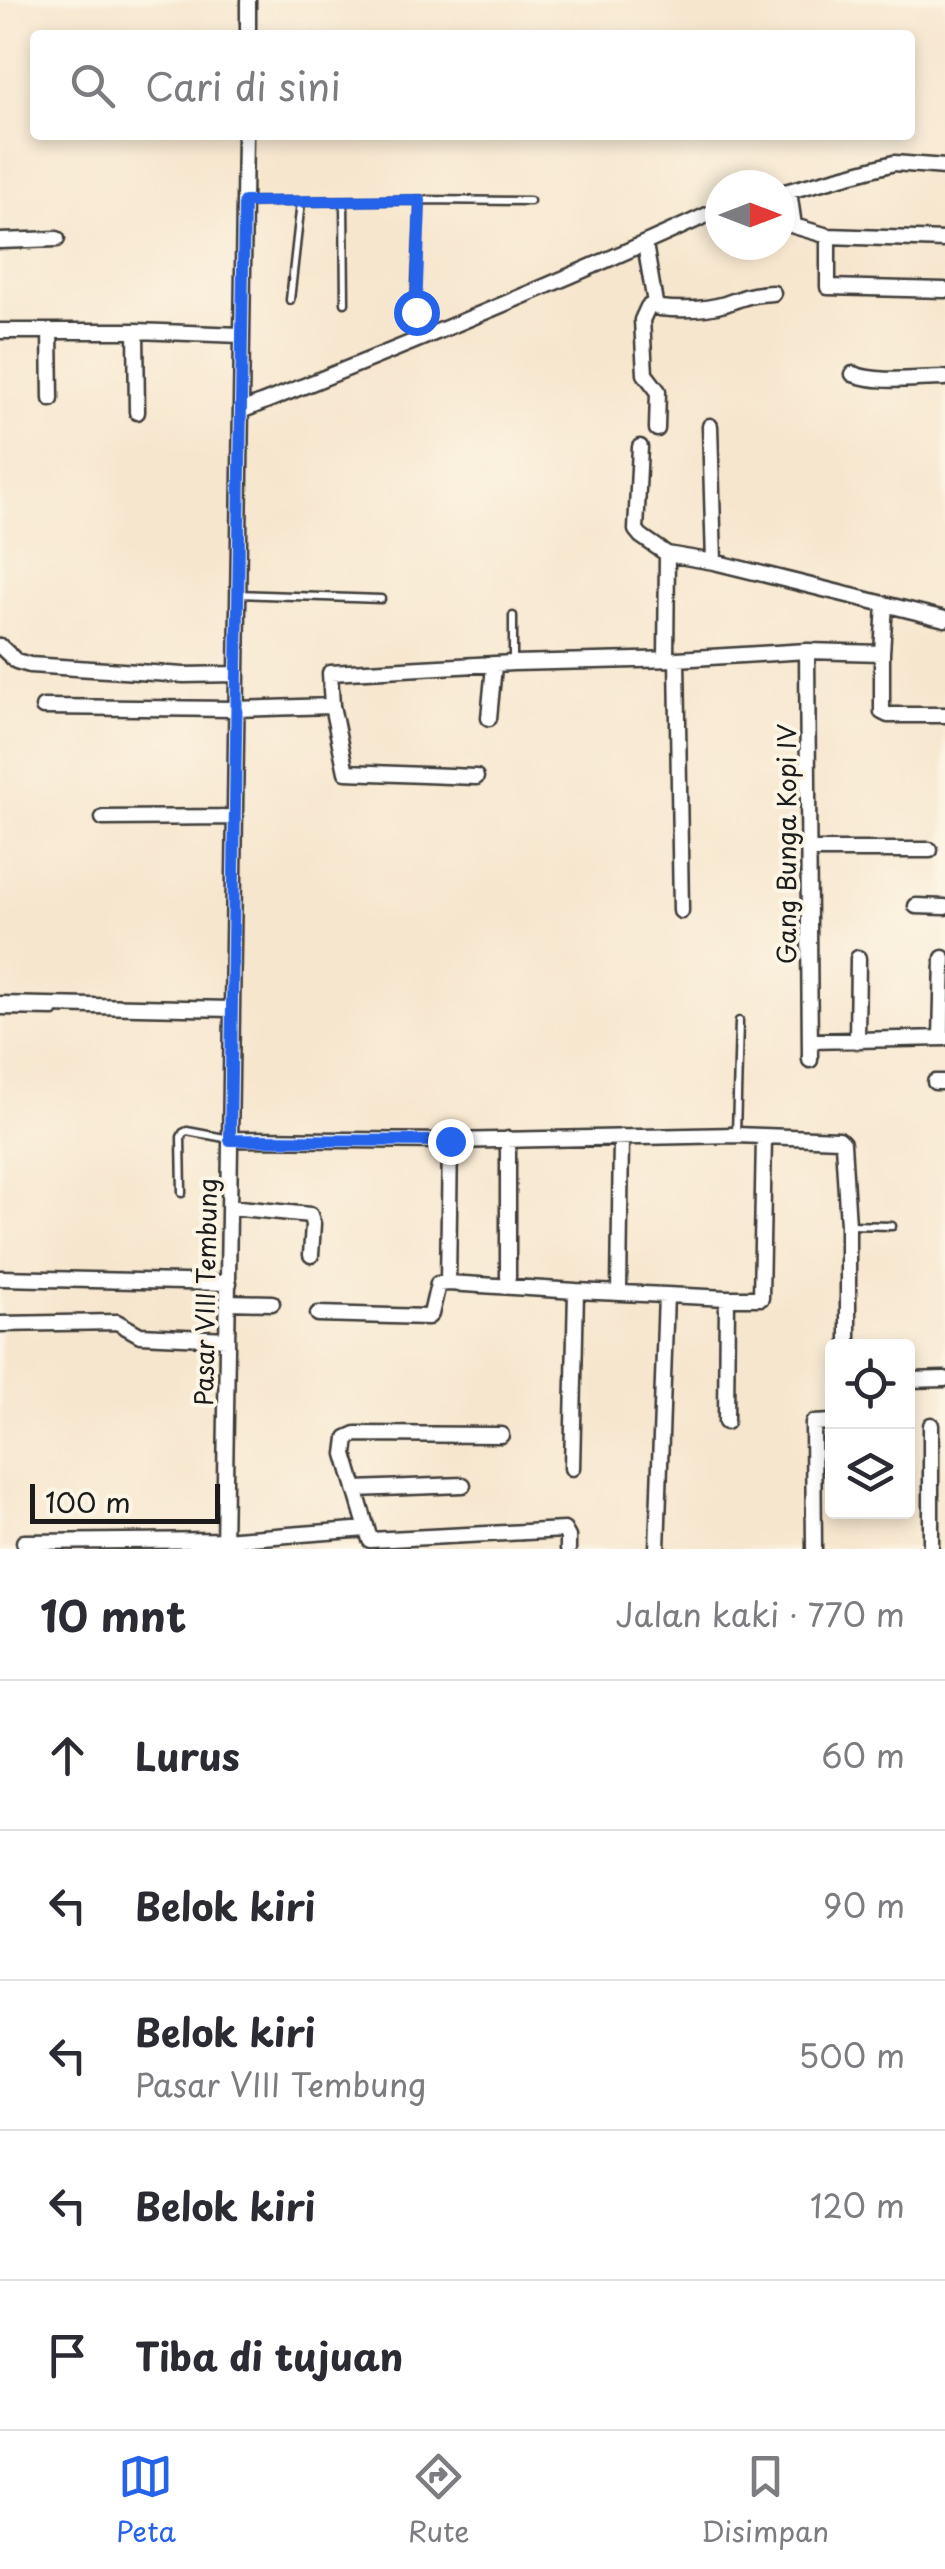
<!DOCTYPE html>
<html lang="id">
<head>
<meta charset="utf-8">
<style>
  :root { --surface:#fff; --page:#f2f2f3; --text:#2b2b33; --muted:#7c7c81; --line:#e1e1e2; --accent:#2563eb }
  body { margin:0; font-family:"Playpen Sans",sans-serif; background:var(--page); color:var(--text) }
  .controls { position:absolute; right:30px; bottom:30px; display:grid; overflow:hidden; border-radius:10px; box-shadow:0 5px 15px #0003 }
  .controls button { width:90px; height:90px; display:grid; place-items:center; padding:0; border:0; border-bottom:2px solid var(--line); background:var(--surface); color:var(--text); font:50px sans-serif }
  .compass { position:absolute; left:705px; top:170px; width:90px; height:90px; border-radius:50%; background:var(--surface); box-shadow:0 5px 15px #0003; rotate:90deg }
  .scale { position:absolute; left:30px; bottom:25px; width:190px; box-sizing:border-box; padding-left:10px; border:5px solid #1c1c1c; border-top:0; font-size:28px; line-height:35px; white-space:nowrap; color:#1c1c1c; -webkit-text-stroke:8px #fcf5e5; paint-order:stroke }
  .stop { position:absolute; width:30px; height:30px; margin:-22px; border:8px solid #2563eb; border-radius:50%; background:#fff }
  .stop.end { background:#2563eb; border-color:#fff; box-shadow:0 2px 10px #0008 }
  .list { margin:0; padding:0; list-style:none }
  h2 { display:flex; justify-content:space-between; align-items:center; height:130px; margin:0; padding:0 40px; font-size:42px }
  h2 small { font-size:32px; font-weight:400; color:var(--muted) }
  .list li { display:grid; grid-template-columns:65px 1fr auto; gap:30px; align-items:center; box-sizing:border-box; height:150px; padding:0 40px; border-top:2px solid var(--line) }
  .list b { display:block; font-size:38px; white-space:nowrap }
  .list p { margin:0; font-size:32px; white-space:nowrap; color:var(--muted) }
  .list em { font-size:32px; font-style:normal; color:var(--muted) }
  .icon { flex:none; width:55px; height:55px; fill:none; stroke:currentColor; stroke-width:2; stroke-linecap:round; stroke-linejoin:round }
  .map { position:relative; flex:none; width:945px; height:1549px; overflow:hidden }
  .search { position:absolute; background:var(--surface); box-shadow:0 5px 15px #0003; left:30px; right:30px; top:30px; height:110px; display:flex; align-items:center; gap:25px; box-sizing:border-box; padding:0 35px; border-radius:10px; color:var(--muted); font-size:38px }
  .sheet { height:880px; background:var(--surface) }
  nav { display:flex; justify-content:space-around; align-items:center; box-sizing:border-box; height:140px; border-top:2px solid var(--line); background:var(--surface); font-size:28px; color:var(--muted) }
  nav a { display:grid; justify-items:center; gap:5px }
  nav .on { color:var(--accent) }
  .map>svg:first-child { display:block }
  .lines { fill:none; stroke-linecap:round; stroke-linejoin:round }
  .lane-casing { stroke:#3d3a37; stroke-width:11 }
  .street-casing { stroke:#3d3a37; stroke-width:19 }
  .lane { stroke:#fff; stroke-width:6 }
  .street { stroke:#fff; stroke-width:14 }
  .route { stroke:#2563eb; stroke-width:12 }
  .labels { text-anchor:middle; dominant-baseline:central; stroke-width:8; stroke-linejoin:round; paint-order:stroke }
  .street-label { font-size:25px; fill:#1c1c1c; stroke:#fcf5e5 }
</style>
</head>
<body>
<div class="map">
<svg width="945" height="1549" viewBox="0 0 945 1549">
  <rect width="100%" height="100%" fill="#fcf5e5"/>
  <filter id="ink" filterUnits="userSpaceOnUse"><feTurbulence type="fractalNoise" baseFrequency=".01" numOctaves="2"/><feDisplacementMap in="SourceGraphic" scale="20" xChannelSelector="R" yChannelSelector="G"/><feConvolveMatrix kernelMatrix="1 2 1 2 8 2 1 2 1" color-interpolation-filters="sRGB"/></filter>
  <filter id="wash" filterUnits="userSpaceOnUse"><feTurbulence type="fractalNoise" baseFrequency=".0048" numOctaves="4" result="noise"/><feDisplacementMap in="SourceGraphic" scale="40" xChannelSelector="R" yChannelSelector="G"/><feGaussianBlur stdDeviation="2.25" result="paint"/><feColorMatrix in="noise" values="0 0 0 0 0 0 0 0 0 0 0 0 0 0 0 0 0 1.4 0 .05"/><feComposite in="paint" operator="in"/></filter>
  <g filter="url(#wash)">
    <rect width="100%" height="100%" fill="#f7e6ce"/>
  </g>
  <g filter="url(#ink)">
    <g class="lines">
      <defs>
        <path id="lane" d="M420,200l110,1
          M244,202l176,-2 -5,111
          M344,202l1,101
          M290,300l11,-98
          M237,594l144,5
          M513,616v47
          M0,1011l54,1
          M736,1135l3,-114
          M182,1193l-1,-56 2,-4 4,-2 43,8
          M849,1225l43,1"/>
        <path id="street" d="M248,0v35
          M789,191l5,35 34,10v51l117,3
          M781,193l113,-30 51,4
          M828,236l117,4
          M0,241l57,-2
          M645,244l10,59 4,5c20,2 46,2 66,-4 19,-7 26,-10 48,-11
          M655,303l-7,4 -6,13 3,54 13,17 -1,38
          M0,331h136l105,4
          M50,331l1,68
          M136,331l1,81
          M853,374c27,10 63,4 92,4
          M241,411c162,-64 321,-129 479,-202
          M710,426l4,136
          M640,447l-4,83 5,6 26,18 47,8 231,57
          M0,646l16,15 14,4 154,10 52,-1
          M807,651l3,409
          M882,653l3,-49
          M666,659l1,-105
          M677,659l4,252
          M43,707l192,2 97,-3
          M489,718l5,-52
          M476,777l-130,-5 -14,-66 -2,-33 183,-10 164,-4 130,-8 75,2v59l6,3h57
          M103,818l131,-1
          M808,850h122
          M916,906l29,1
          M0,1004l231,5
          M941,1038l2,-80
          M810,1041l135,-3
          M857,1041l1,-83
          M935,1082h10
          M230,1139l220,2 286,-6 103,4 4,4 5,82v121
          M508,1139v138
          M230,1207l80,8 3,9 -2,31
          M0,1278l229,5
          M448,1283l2,-142
          M619,1292l2,-155
          M666,1295l61,3
          M227,1302l45,1
          M318,1314l110,3 3,-3 7,-30 10,-1 128,8
          M0,1324l117,-2 23,13 87,4
          M908,1380l37,-1
          M726,1422l1,-124h34l3,-161
          M572,1468l4,-177 90,4 -9,254
          M355,1489l108,-4
          M367,1529l-22,-75 2,-16 9,-4 145,1
          M24,1542l199,-2 144,-11 3,11 194,-10 4,7v12
          M224,1549l21,-1414
          M814,1549l-1,-126 19,-1
          M931,1549v-124"/>
      </defs>
      <use href="#lane" class="lane-casing"/>
      <use href="#street" class="street-casing"/>
      <use href="#lane" class="lane"/>
      <use href="#street" class="street"/>
    </g>
  </g>
  <g class="lines" filter="url(#ink)">
    <path class="route" d="M416,312l4,-112 -176,2 -14,938 220,1"/>
  </g>
  <g class="labels">
    <g class="street-label">
      <text transform="translate(786 844) rotate(-90)">Gang Bunga Kopi IV</text>
      <text transform="translate(205 1292) rotate(-89)">Pasar VIII Tembung</text>
    </g>
  </g>
</svg>
<div class="controls">
<button><svg class="icon" aria-label="locate" viewBox="0 0 24 24"><circle cx="12" cy="12" r="6"/><path d="M12 2v4M12 18v4M2 12h4M18 12h4"/></svg></button>
<button><svg class="icon" aria-label="layers" viewBox="0 0 24 24"><path d="M12 4l9 5-9 5-9-5zM3 14l9 5 9-5"/></svg></button>
</div>
<svg class="compass" viewBox="-18 -18 36 36"><path d="M0-13l5 13h-10z" fill="#e53935"/><path d="M0 13l5-13h-10z" fill="#7c7c81"/></svg>
<div class="scale">100 m</div>
<div class="stop" style="left:416px;top:312px"></div>
<div class="stop end" style="left:450px;top:1141px"></div>
<div class="search"><svg class="icon" aria-label="search" viewBox="0 0 24 24"><circle cx="10" cy="10" r="6"/><path d="M15 15l6 6"/></svg>Cari di sini</div>
</div>
<section class="sheet">
<h2>10 mnt<small>Jalan kaki · 770 m</small></h2>
<ul class="list">
<li><svg class="icon" aria-label="ahead" viewBox="0 0 24 24"><path d="M12 20V5M6 11l6-6 6 6"/></svg><div><b>Lurus</b></div><em>60 m</em></li>
<li><svg class="icon" aria-label="left" viewBox="0 0 24 24"><path d="M17 20v-9H6M10 6l-5 5 5 5"/></svg><div><b>Belok kiri</b></div><em>90 m</em></li>
<li><svg class="icon" aria-label="left" viewBox="0 0 24 24"><path d="M17 20v-9H6M10 6l-5 5 5 5"/></svg><div><b>Belok kiri</b><p>Pasar VIII Tembung</p></div><em>500 m</em></li>
<li><svg class="icon" aria-label="left" viewBox="0 0 24 24"><path d="M17 20v-9H6M10 6l-5 5 5 5"/></svg><div><b>Belok kiri</b></div><em>120 m</em></li>
<li><svg class="icon" aria-label="arrive" viewBox="0 0 24 24"><path d="M6 21V4h12l-3 4 3 4H6"/></svg><div><b>Tiba di tujuan</b></div></li>
</ul>
</section>
<nav>
<a class="on"><svg class="icon" aria-label="map" viewBox="0 0 24 24"><path d="M3 6l6-2 6 2 6-2v14l-6 2-6-2-6 2zM9 4v14M15 6v14"/></svg>Peta</a>
<a><svg class="icon" aria-label="directions" viewBox="0 0 24 24"><path d="M12 3l9 9-9 9-9-9zM9 14v-3h6M13 9l2 2-2 2"/></svg>Rute</a>
<a><svg class="icon" aria-label="saved" viewBox="0 0 24 24"><path d="M7 4h10v16l-5-4-5 4z"/></svg>Disimpan</a>
</nav>
</body>
</html>
